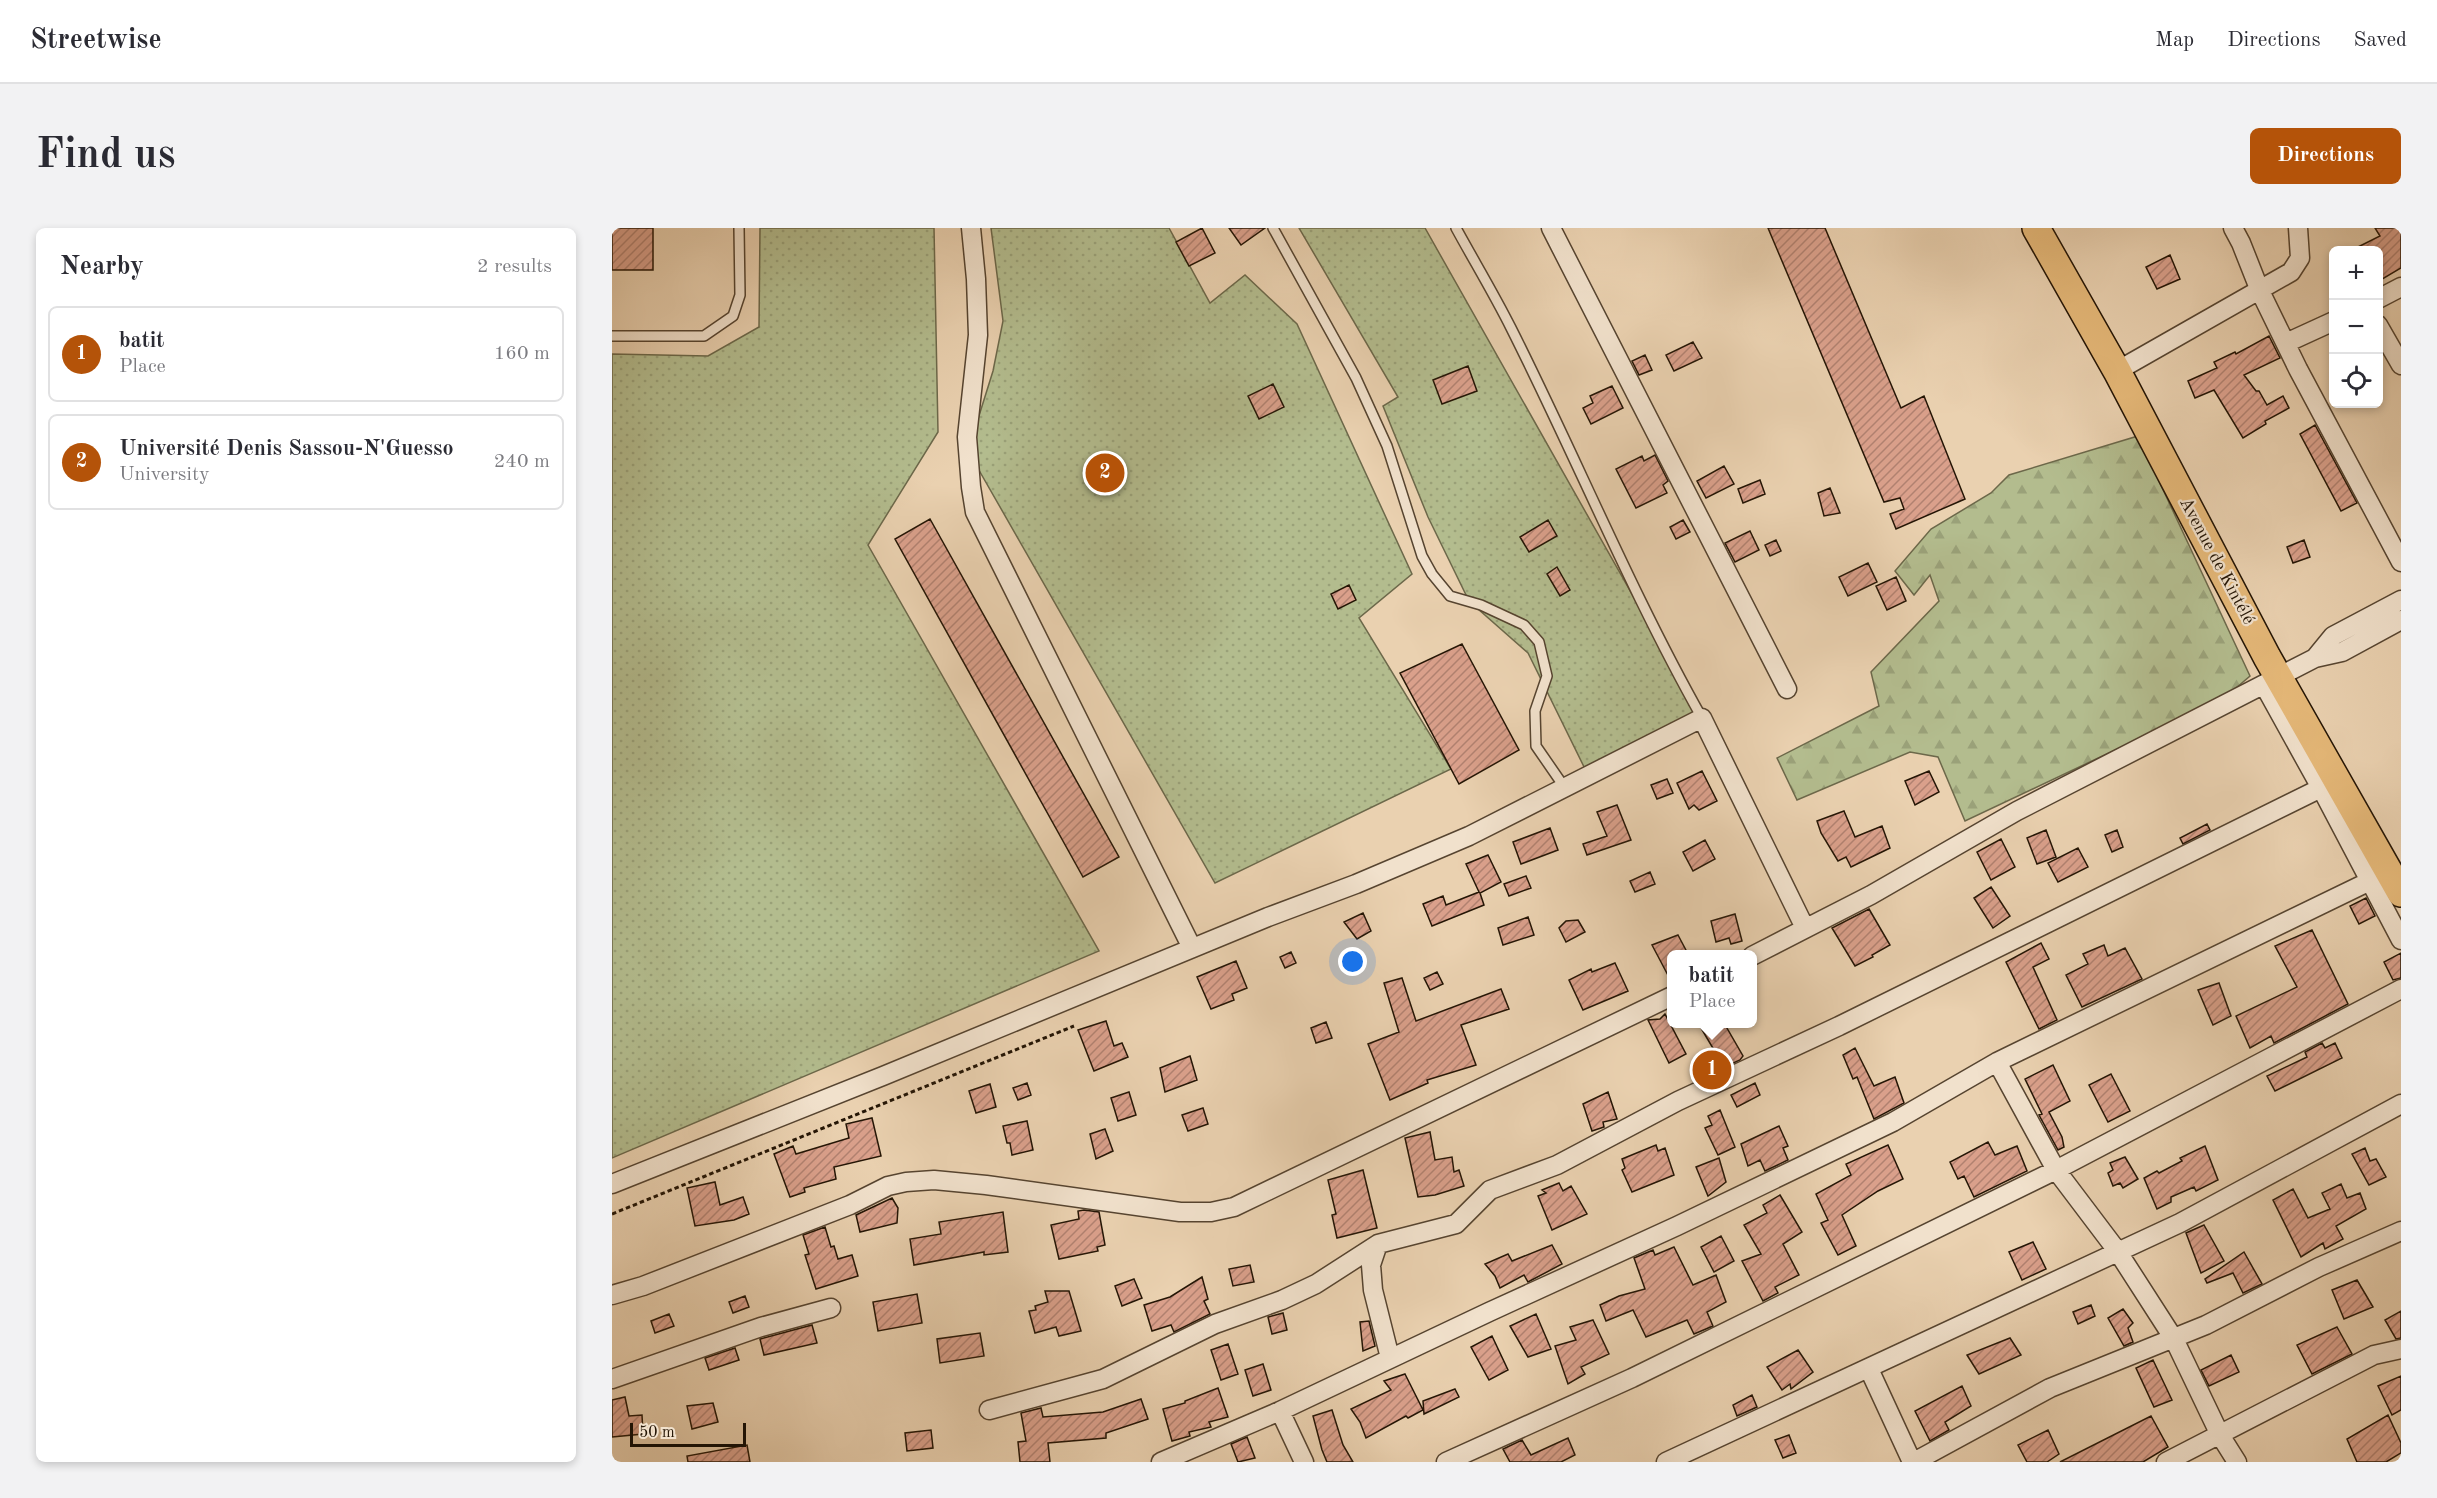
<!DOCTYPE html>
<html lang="en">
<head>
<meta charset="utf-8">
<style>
  :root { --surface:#fff; --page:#f2f2f3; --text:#2b2b33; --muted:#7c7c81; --line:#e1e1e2; --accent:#b45309 }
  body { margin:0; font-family:"Old Standard TT",serif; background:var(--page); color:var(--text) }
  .controls { position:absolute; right:18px; top:18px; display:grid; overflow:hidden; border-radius:9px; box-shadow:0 3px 9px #0003 }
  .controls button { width:54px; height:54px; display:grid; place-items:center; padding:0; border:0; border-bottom:2px solid var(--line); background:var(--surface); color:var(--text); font:30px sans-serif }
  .scale { position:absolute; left:18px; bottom:15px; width:116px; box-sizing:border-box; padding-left:6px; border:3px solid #241505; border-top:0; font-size:16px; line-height:21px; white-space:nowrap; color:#241505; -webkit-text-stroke:4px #f1e1cc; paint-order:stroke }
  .you { position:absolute; left:741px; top:734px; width:21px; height:21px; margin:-15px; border:4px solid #fff; border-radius:50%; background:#1a73e8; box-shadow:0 0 0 9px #1a73e833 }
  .badge { display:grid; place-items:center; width:39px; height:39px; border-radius:50%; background:var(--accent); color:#fff; font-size:20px; font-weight:700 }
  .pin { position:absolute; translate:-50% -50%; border:3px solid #fff; box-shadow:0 2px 6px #0006 }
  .popup { position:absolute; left:1055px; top:722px; width:90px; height:78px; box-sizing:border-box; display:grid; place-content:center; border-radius:9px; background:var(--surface); filter:drop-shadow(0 2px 4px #0005); font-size:20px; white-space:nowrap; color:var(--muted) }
  .popup b { font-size:22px; color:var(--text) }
  .popup::after { content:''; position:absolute; left:50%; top:100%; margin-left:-12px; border:12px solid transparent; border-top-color:var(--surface) }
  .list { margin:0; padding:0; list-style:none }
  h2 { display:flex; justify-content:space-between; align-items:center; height:78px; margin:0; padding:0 24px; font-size:26px }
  h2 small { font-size:20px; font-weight:400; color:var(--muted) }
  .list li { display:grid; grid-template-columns:39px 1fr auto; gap:18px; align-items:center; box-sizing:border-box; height:96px; margin:0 12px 12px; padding:0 12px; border:2px solid var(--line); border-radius:9px }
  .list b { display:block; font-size:22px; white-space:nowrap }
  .list p { margin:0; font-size:20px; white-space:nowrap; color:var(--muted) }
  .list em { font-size:20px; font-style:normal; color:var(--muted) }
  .icon { flex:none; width:33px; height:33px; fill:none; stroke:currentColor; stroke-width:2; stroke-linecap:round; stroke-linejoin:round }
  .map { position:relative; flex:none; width:1789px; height:1234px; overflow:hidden; border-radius:9px }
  header { display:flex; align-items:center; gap:36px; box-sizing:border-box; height:84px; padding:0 30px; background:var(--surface); border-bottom:2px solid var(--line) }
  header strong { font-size:28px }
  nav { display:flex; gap:33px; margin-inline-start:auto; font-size:21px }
  .intro { display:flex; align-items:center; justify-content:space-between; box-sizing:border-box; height:144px; padding:0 36px }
  h1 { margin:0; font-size:42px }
  .button { padding:15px 27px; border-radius:9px; background:var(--accent); color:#fff; font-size:21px; font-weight:700 }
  main { display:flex; gap:36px; padding:0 36px }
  aside { flex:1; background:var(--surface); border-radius:9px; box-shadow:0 3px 9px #0003 }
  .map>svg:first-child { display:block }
  .grass { fill:url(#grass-dots); stroke:#6c684a; stroke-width:1.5 }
  .forest { fill:url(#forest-firs); stroke:#6c684a; stroke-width:1.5 }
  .building { fill:url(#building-hatch); stroke:#241505; stroke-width:1.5 }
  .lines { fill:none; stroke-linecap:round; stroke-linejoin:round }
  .service-casing { stroke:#564430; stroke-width:12 }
  .minor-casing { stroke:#564430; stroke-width:21 }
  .primary-casing { stroke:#241505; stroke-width:30 }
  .path { stroke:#241505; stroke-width:3; stroke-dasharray:4.5 3; stroke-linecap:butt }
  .service { stroke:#f1e1cc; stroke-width:9 }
  .minor { stroke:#f1e1cc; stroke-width:18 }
  .primary { stroke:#e5b878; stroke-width:27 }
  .labels { text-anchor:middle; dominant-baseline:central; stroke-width:4.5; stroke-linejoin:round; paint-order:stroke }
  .street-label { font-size:18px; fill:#241505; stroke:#f1e1cc }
</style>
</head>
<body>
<header>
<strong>Streetwise</strong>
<nav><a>Map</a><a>Directions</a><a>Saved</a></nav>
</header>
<div class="intro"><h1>Find us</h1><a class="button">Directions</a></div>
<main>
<aside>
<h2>Nearby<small>2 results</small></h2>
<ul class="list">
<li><span class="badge">1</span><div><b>batit</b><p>Place</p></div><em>160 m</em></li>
<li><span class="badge">2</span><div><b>Université Denis Sassou-N'Guesso</b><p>University</p></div><em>240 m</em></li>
</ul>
</aside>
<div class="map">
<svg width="1789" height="1234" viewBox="0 0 1789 1234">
  <defs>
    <pattern id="grass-dots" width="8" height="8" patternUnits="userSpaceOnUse" patternTransform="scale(1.5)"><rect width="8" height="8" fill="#b3bc8e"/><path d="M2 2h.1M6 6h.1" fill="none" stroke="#9aa179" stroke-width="1.8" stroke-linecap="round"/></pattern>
    <pattern id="forest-firs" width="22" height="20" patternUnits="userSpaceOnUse" patternTransform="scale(1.5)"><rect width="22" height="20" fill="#b3bc8e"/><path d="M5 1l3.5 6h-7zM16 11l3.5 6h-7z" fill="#9aa179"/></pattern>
    <pattern id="building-hatch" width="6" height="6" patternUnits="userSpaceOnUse" patternTransform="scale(1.5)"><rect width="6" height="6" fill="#daa08b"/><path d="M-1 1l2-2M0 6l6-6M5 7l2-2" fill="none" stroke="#b18170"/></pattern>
  </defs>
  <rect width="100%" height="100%" fill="#ead1b0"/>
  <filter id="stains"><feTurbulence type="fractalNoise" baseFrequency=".00333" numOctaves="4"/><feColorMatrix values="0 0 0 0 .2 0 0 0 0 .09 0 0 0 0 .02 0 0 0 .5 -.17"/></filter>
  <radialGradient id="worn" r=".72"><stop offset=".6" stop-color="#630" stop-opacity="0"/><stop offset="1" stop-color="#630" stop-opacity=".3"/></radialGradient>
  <path class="grass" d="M148,0h174l4,204 -70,113 231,406 -487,207v-804l96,2 51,-29z
    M379,0h178l41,75 35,-28 52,49 115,250 -53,44 92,151 -236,114 -247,-432 25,-80 10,-50z
    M687,0h126l277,490 -113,59 -61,-124 -59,-52 -41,-84 -45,-111 15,-9z"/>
  <path class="forest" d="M1526,208l112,240 -27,23 -258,122 -27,-64 -28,-5 -113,48 -20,-42 102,-52 -8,-34 68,-71 -9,-26 -16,20 -19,-24 36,-42 60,-36 18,-18z"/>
  <path class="building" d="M0,0h41v42h-41z
    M590,0l13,25 -26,13 -13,-24z
    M617,0h36l-24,17z
    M1156,0h57l76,180 23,-12 41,103 -69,30 -6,-15 14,-5 -4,-11 -16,4z
    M1763,0h26v40l-22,13v-31h-27l28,-14z
    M1558,27l10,24 -23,10 -11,-22z
    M1657,108l11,22 -36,17 12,16h3l8,14 16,-9 6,12 -24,13 1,3 -23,14 -29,-48 -19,8 -7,-17 29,-13 -3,-6 21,-10 1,2z
    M1081,114l9,16 -28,13 -8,-16z
    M1033,127l7,15 -13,5 -7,-14z
    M856,138l9,25 -35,13 -9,-24z
    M661,156l11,23 -25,12 -11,-23z
    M1000,158l11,22 -32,16 -8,-16 10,-5 -3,-7z
    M1703,197l42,78 -16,8 -41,-77z
    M1043,227l13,26 -5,4 4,8 -31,15 -20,-39 26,-13 2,5z
    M1112,238l10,18 -28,14 -9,-17z
    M1148,252l5,14 -22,9 -5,-14z
    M1218,260l10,25 -16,3 -6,-23z
    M318,291l189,338 -36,20 -188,-338z
    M936,292l9,16 -28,16 -9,-15z
    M1071,292l7,12 -14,7 -6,-12z
    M1138,303l9,19 -24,12 -10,-19z
    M1164,312l5,11 -11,5 -5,-11z
    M1692,312l6,17 -17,6 -6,-16z
    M1256,335l9,19 -29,14 -9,-19z
    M945,339l13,23 -10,6 -13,-22z
    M1284,349l10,24 -19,9 -11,-24z
    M737,357l7,15 -18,9 -7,-15z
    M850,416l57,106 -60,34 -59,-111z
    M1090,543l15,30 -18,9 -5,-5 -5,4 -12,-26z
    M1317,543l10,21 -24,13 -10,-24z
    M1055,551l6,14 -16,6 -6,-14z
    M1005,577l14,35 -44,15 -4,-11 24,-8 -10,-24z
    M1232,583l11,26 27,-11 8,22 -39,19 -5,-10 -8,4 -17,-28 -4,-12z
    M1595,596l3,6 -27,14 -3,-6z
    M938,600l8,22 -37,14 -8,-22z
    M1434,602l10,27 -19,7 -10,-26z
    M1505,602l6,17 -11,5 -7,-17z
    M1389,611l14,28 -24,13 -14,-28z
    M1093,612l10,19 -22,12 -10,-19z
    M1466,620l10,19 -30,15 -10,-19z
    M876,627l13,27 -21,11 4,12 -52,21 -9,-22 20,-8 3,9 33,-13 -13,-28z
    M1038,644l5,12 -20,8 -5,-11z
    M914,648l5,12 -22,8 -5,-12z
    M1379,659l19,29 -17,12 -19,-30z
    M1754,670l9,18 -16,8 -9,-18z
    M1257,681l21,36 -18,10 1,2 -18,9 -23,-38z
    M751,685l8,18 -14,8 -13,-17z
    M1123,686l7,27 -11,3 -2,-6 -13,4 -5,-21z
    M916,689l6,18 -31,10 -5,-17z
    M966,692l7,12 -19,10 -7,-14 7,-7z
    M1700,702l36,74 -74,39 -3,-7 -21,12 -14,-32 61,-29 -22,-41z
    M1066,707l10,19h-17v27l-19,-36z
    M1429,715l8,16 -16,8 24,53 -18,9 -33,-67z
    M1492,717l4,11 17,-8 17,31 -60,28 -16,-32 22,-11 -5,-10z
    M679,724l5,11 -11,5 -5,-11z
    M1789,725v25l-8,2 -9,-18z
    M624,733l11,27 -15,6 2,6 -23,9 -14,-32z
    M1003,735l13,28 -45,19 -14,-30 22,-11 1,3z
    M825,744l6,12 -13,6 -6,-12z
    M790,750l14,43 85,-32 8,20 -48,16 15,40 -49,15 1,3 -38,17 -22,-56 31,-12 -15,-49z
    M1607,755l12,33 -18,9 -15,-35z
    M1053,786l21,40 -17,9 -21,-43 12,-1z
    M494,793l8,25 8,-3 6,14 -34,14 -16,-41z
    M714,794l6,16 -16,5 -5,-15z
    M1086,795h26l19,33 -3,4 -35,16 -6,-12 18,-9z
    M1710,815l3,5 10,-5 7,15 -67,33 -8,-15 40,-19 -2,-5z
    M1243,820l19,38 21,-9 9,26 -30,16 -17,-42 -4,2 -10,-24z
    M578,828l7,24 -32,12 -5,-24z
    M1441,837l17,36 -21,11 13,25 2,10 -6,3 -19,-35 3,-1 -17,-35z
    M1499,846l19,37 -22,11 -19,-37z
    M415,855l4,12 -13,5 -5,-12z
    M1143,855l5,12 -23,12 -6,-12z
    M378,856l6,23 -20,6 -7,-22z
    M517,864l7,23 -18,6 -7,-23z
    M996,864l9,27 -14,3 1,5 -12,4 -9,-27z
    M591,880l5,16 -20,7 -6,-16z
    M1108,882l15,37 -17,8 -13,-27 7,-3 -4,-9z
    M260,890l9,38 -47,11 2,12 -32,9 1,4 -15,5 -16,-43 19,-8 3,8 53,-16 -3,-14z
    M415,893l6,29 -21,5 -2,-12h-3l-4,-17z
    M1167,898l9,20 -5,2 5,12 -23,11 -5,-11 -12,6 -7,-22z
    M493,901l8,22 -17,8 -6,-25z
    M818,904l5,28 17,-3 2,15 5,-2 5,16 -29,9 -17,2 -13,-59z
    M1376,914l7,13 22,-9 10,25 -53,26 -10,-21 -6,3 -8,-17z
    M1044,917l2,6 7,-3 9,27 -42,17 -10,-22 3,-2 -3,-9z
    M1276,917l15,34 -25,12 -36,24 14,31 -18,9 -17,-32 7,-3 -12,-26 35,-19 -5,-11z
    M1593,918l13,34 -22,11 -2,-4 -23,10v5l-14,7 -13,-31 13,-7 2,2 23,-12 -2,-3z
    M1753,920l5,13 6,-2 10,18 -17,8 -17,-31z
    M1513,929l13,22 -15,9 -3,-5 -7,3 -5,-13 5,-3 -3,-7z
    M1107,930l7,24 -18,14 -12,-29z
    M751,942l14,58 -40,10 -5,-23 4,-1 -8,-34z
    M103,954l5,23 23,-8 6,17 -15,6 -39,6 -8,-38z
    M947,955l4,8 8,-5 16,28 -35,16 -14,-34 8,-3 -4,-3z
    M1729,956l6,14 13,-5 6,16 -30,17 7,13 -18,10 -2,-6 -22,14 -28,-57 20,-11 15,29 22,-9 -8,-16z
    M1168,967l22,37 -19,12 16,31 -24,12 3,6 -15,8 -21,-40 19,-7 -17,-29 23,-12 -4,-8z
    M280,970l6,10 -1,15 -37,9 -4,-17z
    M472,982l15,2 6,33 -8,2 1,4 -39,8 -8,-34 28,-6 -1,-8z
    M391,984l5,40 -24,3v-3l-70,13 -4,-26 31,-5 -2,-12z
    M1592,997l20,36 -23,12 -15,-40z
    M213,999l6,20 3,-1 4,13 14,-4 6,21 -42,13 -11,-34 4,-1 -6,-19z
    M1109,1008l13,25 -20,11 -13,-25z
    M1421,1014l13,27 -24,11 -13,-28z
    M940,1017l10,19 -34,18 -4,-7 -24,13 -5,-12 -10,-12 23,-10 4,7z
    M1062,1019l19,38 23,-10 10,27 -19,10 6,14 -19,8 -7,-14 -41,17 -13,-27 -27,11 -6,-16 19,-9 26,-7 -11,-31 19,-8 2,5z
    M1632,1024l18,32 -19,9 -10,-20 -26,10 -2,-4z
    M638,1037l4,17 -21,4 -4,-17z
    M590,1049l6,22 -4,2 6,13 -36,18 -3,-7 -19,6 -8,-26 26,-8z
    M522,1051l8,19 -20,8 -7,-20z
    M1745,1052l16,27 -29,12 -12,-29z
    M433,1063h24l12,40 -22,5 -3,-9 -21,6 -6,-22 7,-1 -1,-4 13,-4z
    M305,1066l5,29 -44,8 -5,-29z
    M133,1068l4,11 -16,6 -4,-11z
    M1479,1077l4,11 -17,8 -5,-12z
    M1511,1081l10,14 -5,5 5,14 -9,4 -16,-28z
    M1789,1083v27l-5,1 -11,-19z
    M671,1085l4,17 -15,4 -4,-17z
    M57,1086l5,12 -19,7 -4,-12z
    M924,1086l15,35 -23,8 -18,-31z
    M981,1092l16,34 -28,13 4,7 -17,10 -13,-38 21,-6 -6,-13z
    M757,1093l6,25 -12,5 -3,-29z
    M200,1097l5,18 -53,12 -4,-16z
    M1725,1099l15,27 -40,20 -15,-29z
    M368,1105l4,23 -44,7 -3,-24z
    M880,1108l16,34 -19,10 -18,-33z
    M1398,1110l11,17 -42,19 -12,-19z
    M616,1116l10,30 -17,6 -10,-30z
    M123,1120l4,12 -30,10 -4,-12z
    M1186,1122l15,22 -22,17 -1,-5 -8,6 -15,-23z
    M1619,1127l8,17 -30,14 -8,-16z
    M1541,1132l19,40 -18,7 -18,-39z
    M651,1136l8,26 -18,6 -8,-26z
    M793,1146l18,36 -15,8 -2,-2 -40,22 -6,-16 -9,-13 40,-19 -7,-9z
    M1789,1148v34l-9,5 -14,-29z
    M1350,1158l9,20 -26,16 4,8 -19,11 -15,-30z
    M606,1160l10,29 -19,5 2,5 -22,5 1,4 -18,5 -9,-32 22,-6v-2z
    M843,1161l4,8 -35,17 -1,-13z
    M1140,1167l5,12 -20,9 -4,-11z
    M13,1169l4,19 13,-1 1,19 -31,3v-37z
    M529,1171l7,20 -42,14v5l-58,5 2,19h-30l-2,-20 8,-1 -5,-28 20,-5 2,9 60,-5z
    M101,1175l5,19 -26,7 -5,-23z
    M720,1182l11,35 10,17h-26l-5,-12 -9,-34z
    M1776,1187l13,28v10l-15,9h-29l-10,-23z
    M1539,1188l17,31 -25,15h-83z
    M319,1202l2,18 -26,3 -2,-18z
    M1436,1202l11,24 -12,8h-20l-9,-17z
    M1177,1207l7,18 -13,5 -8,-18z
    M635,1209l8,21 -17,4 -7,-18z
    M956,1210l7,17 -14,7h-51l-7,-13 19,-9 9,15z
    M135,1217l3,17h-62l-1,-6z"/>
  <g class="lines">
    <defs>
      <path id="service" d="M661,0l83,150 31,68 35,110 10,18 18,22 31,9 43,20 15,17 8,34 -12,35 1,35 29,42
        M844,0c18,33 38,66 55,100 65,129 120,264 191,390
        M0,108h92l29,-20 7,-21 -1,-67"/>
      <path id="minor" d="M359,0l5,51 2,56 -11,102 4,50 4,25 217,436
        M939,0l236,461
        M1621,0l8,15 19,48 38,78 103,193
        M1766,71l23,-12
        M1766,97l23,40
        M1674,115l48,-22
        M1505,143l174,-99 9,-14 -2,-30
        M1703,430l18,-22 68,-36
        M1652,457l57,103 80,152
        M1140,728l119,-61 146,-84 298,-153 27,-6 59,-32
        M1385,834l59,108 62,82 56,87 46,96 17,27
        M0,956l271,-108 385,-159 88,-33 113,-48 233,-118 103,210
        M766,1016l-7,21 2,25 17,68
        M0,1067l31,-9 207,-81 38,-19 18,-4 28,-2 52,5 194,27h31l23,-5 438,-211
        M1257,1141l43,93
        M0,1151l149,-52 70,-19
        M377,1182l114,-31 112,-55 67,-24 34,-16 62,-40 78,-20 34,-34 67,-25 121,-64 161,-75 482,-238
        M668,1183l24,51
        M549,1234l119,-51 209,-99 188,-86 216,-104 104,-60 373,-181
        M834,1234l186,-84 424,-208 345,-181
        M1054,1234l514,-239 221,-119
        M1302,1234l136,-74 156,-63 113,-58 82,-36
        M1554,1234l208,-107 27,-6"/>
      <path id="primary" d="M1424,0l81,143 150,286 134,236"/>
    </defs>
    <use href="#service" class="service-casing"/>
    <use href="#minor" class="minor-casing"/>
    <use href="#primary" class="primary-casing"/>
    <path class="path" d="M0,986l462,-188"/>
    <use href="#service" class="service"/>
    <use href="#minor" class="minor"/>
    <use href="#primary" class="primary"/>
  </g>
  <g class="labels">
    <g class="street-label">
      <text transform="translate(1605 333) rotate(62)">Avenue de Kintélé</text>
    </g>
  </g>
  <rect width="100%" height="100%" filter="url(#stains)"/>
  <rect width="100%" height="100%" fill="url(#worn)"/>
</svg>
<div class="controls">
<button>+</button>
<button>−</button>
<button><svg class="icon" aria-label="locate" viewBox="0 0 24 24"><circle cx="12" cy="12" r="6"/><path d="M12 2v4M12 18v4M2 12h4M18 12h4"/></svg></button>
</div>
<div class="scale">50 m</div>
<div class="you"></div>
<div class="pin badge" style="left:1100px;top:842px">1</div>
<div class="popup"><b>batit</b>Place</div>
<div class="pin badge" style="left:493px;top:245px">2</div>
</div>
</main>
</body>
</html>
